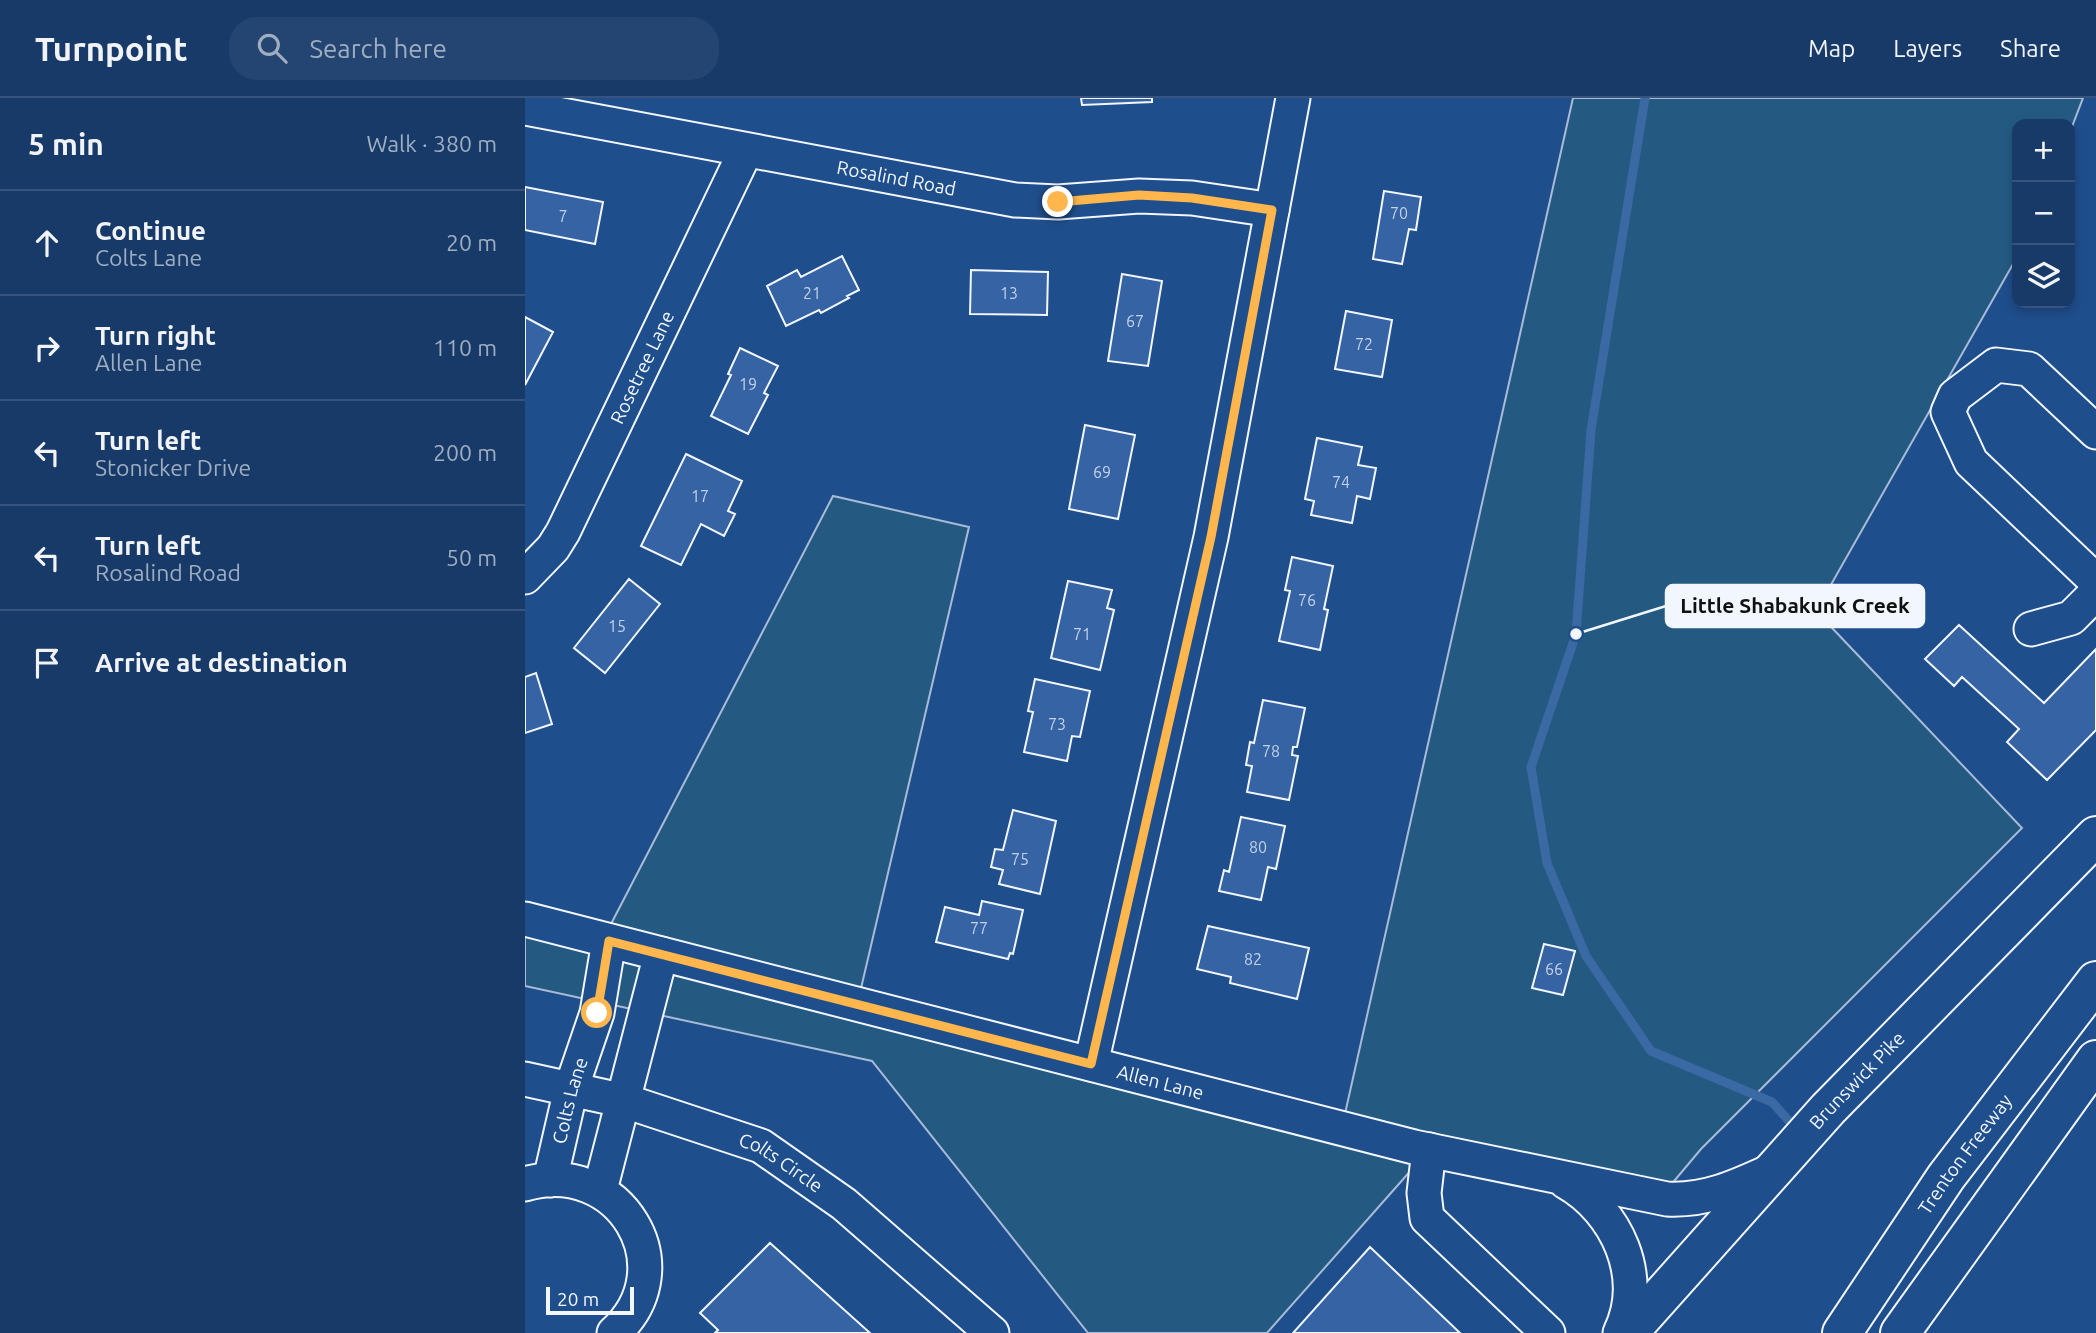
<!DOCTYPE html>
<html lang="en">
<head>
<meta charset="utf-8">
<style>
  :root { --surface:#173a69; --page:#244571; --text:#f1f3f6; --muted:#9eadc0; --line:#36547d }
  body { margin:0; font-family:Ubuntu,sans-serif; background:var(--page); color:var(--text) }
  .controls { position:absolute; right:21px; top:21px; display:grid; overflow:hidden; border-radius:14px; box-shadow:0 4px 10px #0003 }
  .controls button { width:63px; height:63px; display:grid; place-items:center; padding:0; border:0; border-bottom:2px solid var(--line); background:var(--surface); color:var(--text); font:35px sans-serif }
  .scale { position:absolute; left:21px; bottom:18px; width:88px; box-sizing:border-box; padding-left:7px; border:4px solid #f2f6ff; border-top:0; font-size:19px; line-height:24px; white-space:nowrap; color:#f2f6ff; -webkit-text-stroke:5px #1f4e8c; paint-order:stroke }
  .stop { position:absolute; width:21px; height:21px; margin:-16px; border:5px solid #ffb74d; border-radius:50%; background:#fff }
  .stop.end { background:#ffb74d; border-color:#fff; box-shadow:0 2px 7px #0008 }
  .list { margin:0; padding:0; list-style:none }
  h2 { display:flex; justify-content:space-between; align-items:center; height:91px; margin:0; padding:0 28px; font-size:30px }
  h2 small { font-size:23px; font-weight:400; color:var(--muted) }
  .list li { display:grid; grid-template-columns:46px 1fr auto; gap:21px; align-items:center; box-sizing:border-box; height:105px; padding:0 28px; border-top:2px solid var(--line) }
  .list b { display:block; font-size:26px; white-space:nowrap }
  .list p { margin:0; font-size:23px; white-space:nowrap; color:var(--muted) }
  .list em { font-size:23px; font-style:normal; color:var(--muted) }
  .icon { flex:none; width:38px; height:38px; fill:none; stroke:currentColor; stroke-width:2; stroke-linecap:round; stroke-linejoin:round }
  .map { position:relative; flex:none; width:1571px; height:1235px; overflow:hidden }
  header { display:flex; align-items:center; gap:42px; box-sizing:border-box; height:98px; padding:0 35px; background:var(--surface); border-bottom:2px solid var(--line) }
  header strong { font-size:33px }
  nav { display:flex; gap:38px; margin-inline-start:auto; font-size:24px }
  .search { width:490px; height:63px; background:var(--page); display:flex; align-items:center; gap:18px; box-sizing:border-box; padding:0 24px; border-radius:28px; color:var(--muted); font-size:26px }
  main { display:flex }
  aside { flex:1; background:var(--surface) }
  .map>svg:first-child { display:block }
  .green { fill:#245a82; stroke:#a8bbd7; stroke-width:2 }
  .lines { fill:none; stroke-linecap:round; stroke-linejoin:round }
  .stream { stroke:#3b69a3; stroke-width:9 }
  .building { fill:#3563a3; stroke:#f2f6ff; stroke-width:2 }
  .minor-casing { stroke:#f2f6ff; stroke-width:37 }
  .major-casing { stroke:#f2f6ff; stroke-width:42 }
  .highway-casing { stroke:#f2f6ff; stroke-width:42 }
  .minor { stroke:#1f4e8c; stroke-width:33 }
  .major { stroke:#1f4e8c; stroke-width:38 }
  .highway { stroke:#1f4e8c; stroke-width:38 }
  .route { stroke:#ffb74d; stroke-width:9 }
  .labels { text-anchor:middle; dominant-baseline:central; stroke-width:5; stroke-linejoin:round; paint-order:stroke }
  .number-label { font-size:16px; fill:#c3d1e8 }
  .street-label { font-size:19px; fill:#f2f6ff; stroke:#1f4e8c }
  .leader { fill:none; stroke:#f2f6ff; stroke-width:2.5 }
  .callout-dot { fill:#f2f6ff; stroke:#1f4e8c; stroke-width:2.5 }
  .callout { fill:#f2f6ff; stroke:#f2f6ff; stroke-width:2.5 }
  .callout-label { font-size:21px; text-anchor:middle; font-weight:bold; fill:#111 }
</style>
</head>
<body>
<header>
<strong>Turnpoint</strong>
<div class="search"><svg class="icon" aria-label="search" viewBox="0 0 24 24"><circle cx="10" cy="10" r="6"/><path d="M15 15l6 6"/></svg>Search here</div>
<nav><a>Map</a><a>Layers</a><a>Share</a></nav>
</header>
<main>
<aside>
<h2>5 min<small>Walk · 380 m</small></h2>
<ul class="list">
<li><svg class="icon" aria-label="ahead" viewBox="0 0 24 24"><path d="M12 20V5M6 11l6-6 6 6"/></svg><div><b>Continue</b><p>Colts Lane</p></div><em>20 m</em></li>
<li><svg class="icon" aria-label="right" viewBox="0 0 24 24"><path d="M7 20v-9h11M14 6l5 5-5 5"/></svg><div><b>Turn right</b><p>Allen Lane</p></div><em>110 m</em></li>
<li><svg class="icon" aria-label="left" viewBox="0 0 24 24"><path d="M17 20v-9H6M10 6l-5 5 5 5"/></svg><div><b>Turn left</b><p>Stonicker Drive</p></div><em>200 m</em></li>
<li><svg class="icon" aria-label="left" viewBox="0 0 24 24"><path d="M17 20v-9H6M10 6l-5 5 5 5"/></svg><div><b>Turn left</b><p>Rosalind Road</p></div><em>50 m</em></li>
<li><svg class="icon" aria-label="arrive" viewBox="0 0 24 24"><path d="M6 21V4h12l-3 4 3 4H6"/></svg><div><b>Arrive at destination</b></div></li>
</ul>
</aside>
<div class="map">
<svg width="1571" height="1235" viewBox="0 0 1571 1235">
  <rect width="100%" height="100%" fill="#1f4e8c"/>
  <path class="green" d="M1048,0h510l-13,34v-8h-53v133l-201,354 206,217 -321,321 -52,62 -220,-61 -162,183h-179l-216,-272 -347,-75v-55l73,18 235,-453 136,31 -114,487 485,122z"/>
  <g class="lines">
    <path class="stream" d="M1120,0l-54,332 -15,204 -45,133 16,96 39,93 65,95 121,51 25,28"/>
  </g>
  <path class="building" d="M556,0h71v4l-70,3z
    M0,89l78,15 -8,42 -70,-14z
    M859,93l37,6 -5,33 -7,-1 -7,35 -29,-5z
    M317,158l17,34 -12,6 2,2 -28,15 -2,-3 -33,16 -19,-40 30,-16 4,7z
    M446,172l77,2 -1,43 -77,-1z
    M597,176l40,7 -14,85 -40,-5z
    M821,213l46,9 -10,57 -47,-8z
    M0,219l28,15 -28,53z
    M215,250l38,18 -14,27 4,2 -20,39 -37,-18 20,-41 -3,-1z
    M560,327l50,10 -17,84 -49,-10z
    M792,340l45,9 -4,18 18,3 -6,31 -13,-3 -5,27 -41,-8 3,-14 -9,-2z
    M161,356l56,27 -14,30 7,3 -11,22 -23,-12 -20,41 -40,-19z
    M767,459l41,9 -9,43 4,1 -8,40 -41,-9 11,-50 -5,-1z
    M104,481l31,25 -55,69 -31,-25z
    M543,483l44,9 -5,18 7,2 -14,60 -49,-12z
    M1434,527l85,78 52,-54v81l-49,50 -40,-38 12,-13 -57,-52 -8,9 -29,-27z
    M11,575l16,51 -27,9v-56z
    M510,581l55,12 -10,46 -8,-1 -5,25 -43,-9 9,-40 -5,-1z
    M738,602l42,8 -8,39h-4l-1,8 6,1 -9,44 -42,-8 5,-26 -6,-1 4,-23 4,1z
    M488,712l43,11 -16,73 -41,-10 4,-14 -12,-3 4,-18 8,1z
    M716,719l44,9 -9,43 -8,-2 -7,33 -42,-9 5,-21 5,2z
    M457,803l41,9 -10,44 -3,-1 -2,6 -72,-17 9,-35 34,8z
    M683,828l101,22 -12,51 -67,-16 1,-6 -34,-8z
    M1019,846l31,7 -12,44 -31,-7z
    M245,1145l100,90h-155l3,-3 -18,-17z
    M845,1149l90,86h-167z"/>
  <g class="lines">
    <defs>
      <g id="minor">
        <path id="s1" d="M0,10l490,92 43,2 81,-6 53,2 80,12"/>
        <path d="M1571,334l-67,-63 -33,-4 -41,31 -7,16 23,50 125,119"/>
        <path id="s2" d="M0,479l28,-29 10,-16 183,-382"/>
        <path d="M1506,531l40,-11 25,-25"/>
        <path id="s3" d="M0,821l889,228 253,52c40,2 71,-13 106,-29"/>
        <path d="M566,966l120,-527 82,-439"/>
        <path id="s4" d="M0,981l100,22 136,45 83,58 148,129"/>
        <path d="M904,1052l-5,43 3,25 121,115"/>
        <path id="s5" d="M25,1082l21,-91 26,-76 12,-72"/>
        <path d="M1041,1084c51,29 81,95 54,151"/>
        <path d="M0,1086c94,-28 162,83 89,149"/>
        <path d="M75,1092l61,-236"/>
      </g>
      <g id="major">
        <path id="s6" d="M1103,1235l200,-224 268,-273"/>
      </g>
      <g id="highway">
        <path id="s7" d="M1317,1235l104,-156 150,-196"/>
        <path d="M1375,1235l196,-273"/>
      </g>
    </defs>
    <use href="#minor" class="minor-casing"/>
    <use href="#major" class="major-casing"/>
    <use href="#highway" class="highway-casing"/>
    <use href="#minor" class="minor"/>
    <use href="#major" class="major"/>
    <use href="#highway" class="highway"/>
  </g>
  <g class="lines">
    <path class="route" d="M72,915l12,-72 482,123 120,-527 61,-327 -80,-12 -53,-3 -81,7"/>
  </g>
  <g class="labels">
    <g class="number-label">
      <text x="874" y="115">70</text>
      <text x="38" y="118">7</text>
      <text x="287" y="195">21</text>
      <text x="484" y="195">13</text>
      <text x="610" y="223">67</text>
      <text x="839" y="246">72</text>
      <text x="223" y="286">19</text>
      <text x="577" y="374">69</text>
      <text x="816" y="384">74</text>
      <text x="175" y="398">17</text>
      <text x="782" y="502">76</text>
      <text x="92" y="528">15</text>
      <text x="557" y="536">71</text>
      <text x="532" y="626">73</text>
      <text x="746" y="653">78</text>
      <text x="733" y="749">80</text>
      <text x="495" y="761">75</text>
      <text x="454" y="830">77</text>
      <text x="728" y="861">82</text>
      <text x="1029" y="871">66</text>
    </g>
    <g class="street-label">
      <text stroke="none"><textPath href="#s1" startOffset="378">Rosalind Road</textPath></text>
      <text stroke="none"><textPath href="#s2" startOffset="242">Rosetree Lane</textPath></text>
      <text stroke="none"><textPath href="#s6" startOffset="341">Brunswick Pike</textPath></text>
      <text stroke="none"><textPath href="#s3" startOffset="656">Allen Lane</textPath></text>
      <text stroke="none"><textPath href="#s5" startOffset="82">Colts Lane</textPath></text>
      <text stroke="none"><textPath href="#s7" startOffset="217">Trenton Freeway</textPath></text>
      <text stroke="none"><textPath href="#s4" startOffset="271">Colts Circle</textPath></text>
    </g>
  </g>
  <path class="leader" d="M1051 536L1141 508"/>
  <circle class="callout-dot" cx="1051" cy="536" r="7"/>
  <rect class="callout" x="1141" y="487" width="258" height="42" rx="7"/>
  <g class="callout-label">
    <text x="1270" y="515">Little Shabakunk Creek</text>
  </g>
</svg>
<div class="controls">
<button>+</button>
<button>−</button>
<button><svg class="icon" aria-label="layers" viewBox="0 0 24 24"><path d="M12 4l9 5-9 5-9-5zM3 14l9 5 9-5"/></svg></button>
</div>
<div class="scale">20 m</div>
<div class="stop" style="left:72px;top:915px"></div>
<div class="stop end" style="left:533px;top:104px"></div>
</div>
</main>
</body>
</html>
